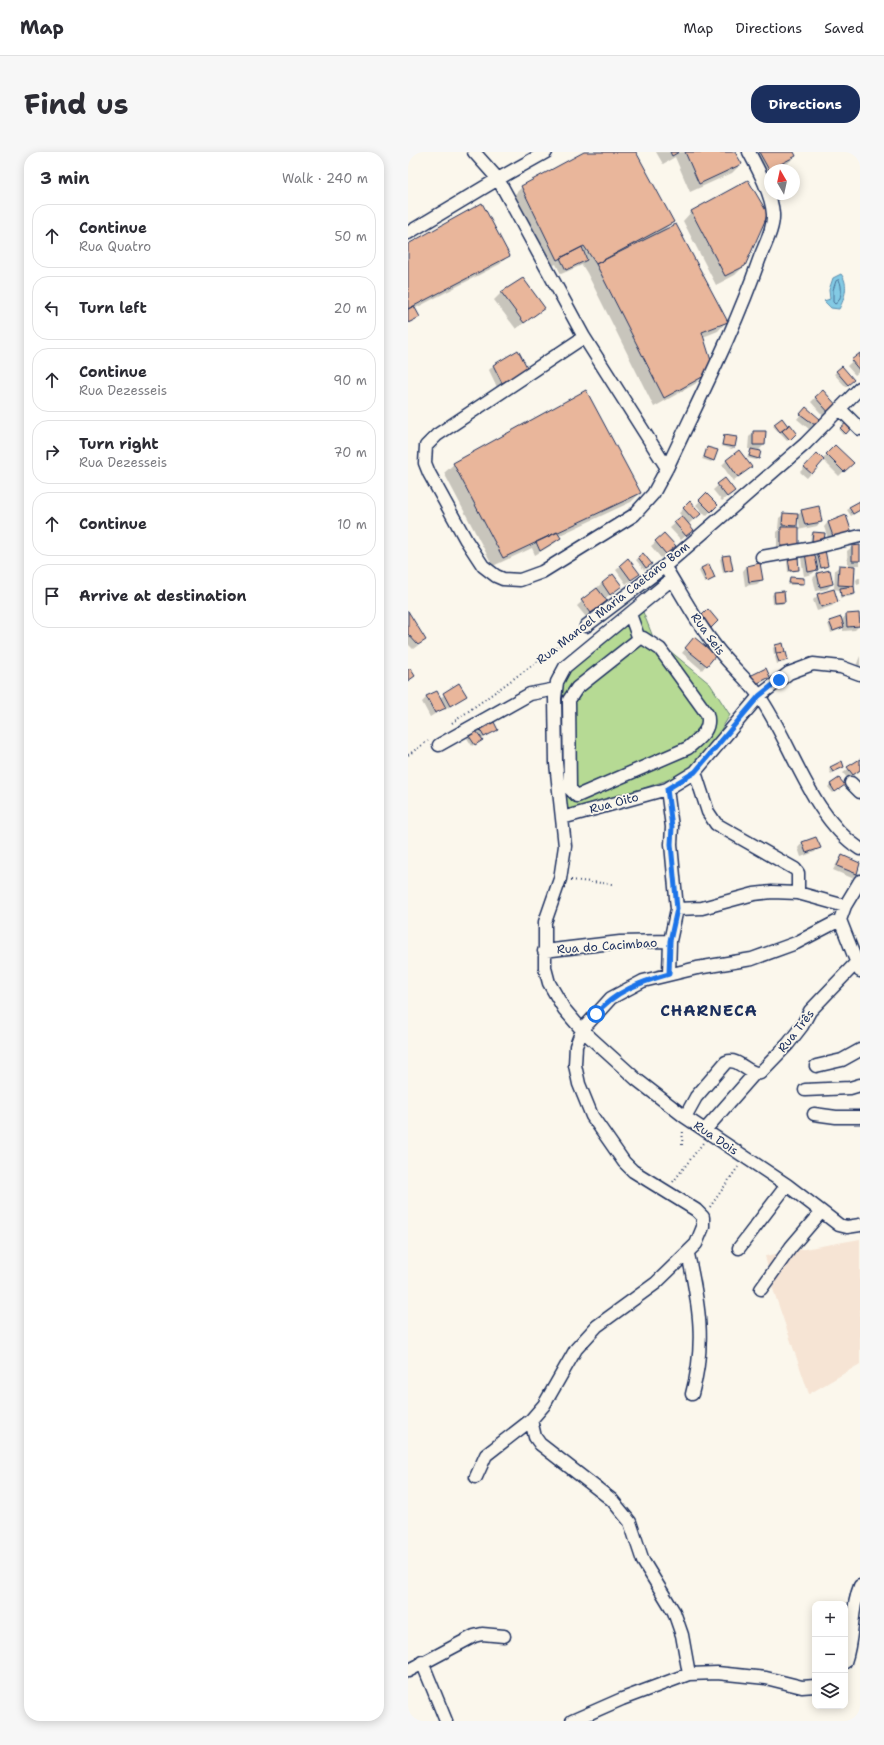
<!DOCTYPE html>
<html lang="en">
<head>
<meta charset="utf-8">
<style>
  :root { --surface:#fff; --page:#f7f7f7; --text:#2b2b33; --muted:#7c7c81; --line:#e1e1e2; --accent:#1b2f5e }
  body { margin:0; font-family:"Shantell Sans",sans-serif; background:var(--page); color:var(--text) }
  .controls { position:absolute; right:12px; bottom:12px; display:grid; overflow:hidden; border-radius:8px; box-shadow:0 2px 10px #0003 }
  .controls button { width:36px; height:36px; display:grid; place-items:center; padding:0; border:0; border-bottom:1px solid var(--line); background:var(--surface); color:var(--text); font:20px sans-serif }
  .compass { position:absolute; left:356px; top:12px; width:36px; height:36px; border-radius:50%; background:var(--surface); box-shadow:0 2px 10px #0003; rotate:351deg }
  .stop { position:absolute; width:12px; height:12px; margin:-9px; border:3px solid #1a73e8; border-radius:50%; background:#fff }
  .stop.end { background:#1a73e8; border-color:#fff; box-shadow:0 1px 4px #0008 }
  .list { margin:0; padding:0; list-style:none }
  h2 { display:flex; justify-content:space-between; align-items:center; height:52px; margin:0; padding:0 16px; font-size:17px }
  h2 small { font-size:13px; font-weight:400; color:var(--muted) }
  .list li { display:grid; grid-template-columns:26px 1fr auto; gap:12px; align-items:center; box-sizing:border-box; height:64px; margin:0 8px 8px; padding:0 8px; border:1px solid var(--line); border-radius:16px }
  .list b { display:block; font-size:15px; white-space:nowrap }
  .list p { margin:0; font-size:13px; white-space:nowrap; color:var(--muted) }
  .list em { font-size:13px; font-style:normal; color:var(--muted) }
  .icon { flex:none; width:22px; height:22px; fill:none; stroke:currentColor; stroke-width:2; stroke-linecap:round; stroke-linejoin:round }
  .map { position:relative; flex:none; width:452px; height:1569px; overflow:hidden; border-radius:16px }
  header { display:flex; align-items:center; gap:24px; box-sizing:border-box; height:56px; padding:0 20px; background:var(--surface); border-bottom:1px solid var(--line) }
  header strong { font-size:19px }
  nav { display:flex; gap:22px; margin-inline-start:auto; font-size:14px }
  .intro { display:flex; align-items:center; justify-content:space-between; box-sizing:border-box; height:96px; padding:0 24px }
  h1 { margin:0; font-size:28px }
  .button { padding:10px 18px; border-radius:16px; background:var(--accent); color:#fff; font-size:14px; font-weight:700 }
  main { display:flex; gap:24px; padding:0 24px }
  aside { flex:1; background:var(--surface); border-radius:16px; box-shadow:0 2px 10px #0003 }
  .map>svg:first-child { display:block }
  .built { fill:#f6e4d4 }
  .green { fill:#b6da94; stroke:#688479 }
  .water { fill:#83cae4; stroke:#598cae }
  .shadow { fill:#0003; fill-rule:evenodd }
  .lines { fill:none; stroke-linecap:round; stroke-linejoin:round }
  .shore { stroke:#456d94; stroke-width:1 }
  .building { fill:#e9b69b; stroke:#1b2f5e }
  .minor-casing { stroke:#1b2f5e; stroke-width:15 }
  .path { stroke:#1b2f5e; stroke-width:2; stroke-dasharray:1 3; stroke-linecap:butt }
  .minor { stroke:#fbf7ec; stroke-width:12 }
  .route { stroke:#1a73e8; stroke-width:5 }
  .labels { text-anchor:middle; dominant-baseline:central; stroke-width:3.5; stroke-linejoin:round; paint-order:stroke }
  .street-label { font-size:12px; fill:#1b2f5e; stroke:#fbf7ec }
  .district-label { font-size:16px; font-weight:bold; letter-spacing:1px; fill:#1b2f5e; stroke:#fbf7ec }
</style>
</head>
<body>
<header>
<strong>Map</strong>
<nav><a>Map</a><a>Directions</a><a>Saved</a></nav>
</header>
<div class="intro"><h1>Find us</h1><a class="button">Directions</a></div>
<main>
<aside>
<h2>3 min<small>Walk · 240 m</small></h2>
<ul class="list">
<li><svg class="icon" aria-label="ahead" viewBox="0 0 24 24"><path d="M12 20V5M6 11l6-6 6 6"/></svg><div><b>Continue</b><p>Rua Quatro</p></div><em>50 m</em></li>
<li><svg class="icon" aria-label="left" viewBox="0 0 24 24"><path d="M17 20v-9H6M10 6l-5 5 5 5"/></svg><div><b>Turn left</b></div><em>20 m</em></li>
<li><svg class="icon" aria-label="ahead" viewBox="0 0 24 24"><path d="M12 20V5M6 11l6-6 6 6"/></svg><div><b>Continue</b><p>Rua Dezesseis</p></div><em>90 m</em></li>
<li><svg class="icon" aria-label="right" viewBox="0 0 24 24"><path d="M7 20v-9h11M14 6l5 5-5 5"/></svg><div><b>Turn right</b><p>Rua Dezesseis</p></div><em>70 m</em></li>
<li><svg class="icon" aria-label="ahead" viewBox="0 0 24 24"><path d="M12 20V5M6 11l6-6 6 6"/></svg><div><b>Continue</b></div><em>10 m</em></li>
<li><svg class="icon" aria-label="arrive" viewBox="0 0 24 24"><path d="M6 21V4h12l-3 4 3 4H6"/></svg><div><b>Arrive at destination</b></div></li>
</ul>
</aside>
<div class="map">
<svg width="452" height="1569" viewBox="0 0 452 1569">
  <rect width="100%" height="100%" fill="#fbf7ec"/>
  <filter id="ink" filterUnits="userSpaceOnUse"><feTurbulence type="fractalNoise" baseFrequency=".025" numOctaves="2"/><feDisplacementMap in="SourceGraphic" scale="8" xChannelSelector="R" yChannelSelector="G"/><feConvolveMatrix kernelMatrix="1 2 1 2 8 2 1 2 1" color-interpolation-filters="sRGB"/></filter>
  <g filter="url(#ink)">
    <path class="built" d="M452,1087v125l-51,30 -36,-105 -8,-33z"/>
    <path class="green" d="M233,455l12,30 57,47 20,31 -33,53 -15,7 -117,40c-6,-50 -6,-97 0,-147z"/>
    <path class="water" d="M433,122c8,10 4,24 -2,35l-8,-1 -7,-7 6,-2 -1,-9 4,-12z"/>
    <path class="shadow" d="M178,0h48l39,69 -11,11 65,89 -9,10 -15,6 2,37 -10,10 -41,23 -67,-134 -5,-8 -21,9 -5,-10 -8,4 -35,-72 9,-9z
      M248,0h78l7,12 -9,9 -42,19 -15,-35 -12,7z
      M337,0h48l2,4 -9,9 -9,5h-7v3l-11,6z
      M284,59l53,54 -10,10 -19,10 -33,-64z
      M0,93l101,10 -9,9 -86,45 5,7 -11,8z
      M115,128l21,28 -28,21 -22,-29 7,-7z
      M110,200l4,22 -25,13 -8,-17 4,-4z
      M452,202v17l-5,4 -8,-9z
      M434,215l11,13 -7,7 -12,-13z
      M177,240l55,101 -9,9 -73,34 2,2 -5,5 -20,12 -3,-7 -39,18 -49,-93 10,-9z
      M408,245l21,10 -12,11 -14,-16z
      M394,261l17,6 -10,10 -12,-10z
      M439,271l4,4 -8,8 -4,-5z
      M367,273l13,2 8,6 -9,8 -14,-15z
      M346,280l10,13 -5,5 -6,-1 5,9 -2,2 -9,-2 5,-9h-4l1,-12z
      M316,284l10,11 -2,2 -11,-3z
      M427,294l17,17 -13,13 -16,-16 -16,18 -7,-6 12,-13 10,1z
      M300,296l5,12 -2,2 -9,-3z
      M318,309l24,6 -17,14 -11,-16z
      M316,328l9,11 -11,10 -9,-11z
      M298,343l11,10 -11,11 -10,-11z
      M452,350v8l-9,6 -4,-6z
      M282,351l10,10 -12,12v9l-7,6 -11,-12 12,-11 -3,-4z
      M394,359l19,10 -4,5 -19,4 -21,22v-20l3,-3h-2l1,-11 5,-4 14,1zM390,366l2,10h-6l2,-3z
      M437,364l-14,30 -7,-19 4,-5z
      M405,381l8,11 -11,-1 1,-8z
      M256,383l6,16 -9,7 -10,-12z
      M452,394v19h-6v29l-2,2 -12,2v-8l-6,-1 1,-19 5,-4h8l-1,-15 5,-4z
      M397,401l12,16 -5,5 -8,2 -3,-18z
      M410,401l9,13 -2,2 -6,1 -4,-13z
      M235,402l6,12 -5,4 -8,-10z
      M315,405l9,13 -3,2 -6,1 -3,-14z
      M381,407l9,10 -2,2 -8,1 -1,-11z
      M220,408l10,14 -12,10 -10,-14z
      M339,414l15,14 -5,4 -12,2 -2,-15z
      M293,417l13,9 -9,5 -6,-12z
      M409,422l15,10 -5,5 -11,2 -3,-13z
      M382,426l13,5 -2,2h-13z
      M450,426h2v6l-3,1 -1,-5z
      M194,431l19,3 -17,13 2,2 -20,16 -9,-11z
      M366,441l10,9 -2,2h-9l-1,-9z
      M410,443l19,7 -5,4 -15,5 -4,-11z
      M0,461l17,27 -12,9 -5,-5z
      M438,463l13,11 -4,4 -12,1v-3l-12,5 -3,-9 2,-2 11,-1z
      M282,491l16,22 -4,5 -20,-17z
      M367,494l9,5 -3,3 6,6 -2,2 -8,2 -2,-7 3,-3 -4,1 -1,-7z
      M452,504v21l-7,-3z
      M357,518l4,6 -5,5 -14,8z
      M51,533l6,11 -20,14 -1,-2 -14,9 -8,-15 5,-5 13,1z
      M71,575l18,2 -25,17 -5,-8 8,-5 -1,-2z
      M452,608v11l-12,8 -5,-6z
      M435,614l-12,8 -2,-4 2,-2z
      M422,633l12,1 -9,7 -5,-6z
      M408,686l3,9 -4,5 -14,5 -3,-9 4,-5z
      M434,704l18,8 -3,10 -5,4 -19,-8 5,-9z"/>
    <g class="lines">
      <path class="shore" d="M431,128c4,6 3,21 -4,24l-2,-2v-12l3,-9z"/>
    </g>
    <path class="building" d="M176,0h52l38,70 -78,42 -12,-18 -27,14 -36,-74z
      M262,0h9l-7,4z
      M277,0h50l7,12 -43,20z
      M351,0h35l2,4 -27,14z
      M340,28l20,34 -23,52 -20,10 -34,-65z
      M74,51l28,53 -102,53v-65z
      M268,72l52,98 -26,10 10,32 -6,11 -42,23 -68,-134z
      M174,95l5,13 -21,10 -6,-12z
      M115,126l22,30 -21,15 -23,-31z
      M6,154l6,11 -12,6v-14z
      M110,198l10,19 -26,14 -9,-18z
      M452,201v18l-9,-11z
      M434,214l12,14 -6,5 -12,-14z
      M178,238l55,103 -138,65 -50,-95z
      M415,238l15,17 -8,7 -15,-17z
      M398,255l14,12 -5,6 -15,-11z
      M374,266l6,8 -8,6 -6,-8z
      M439,270l5,5 -6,7 -6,-6z
      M382,272l7,9 -7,7 -8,-9z
      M345,279h13l-1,14h-12z
      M316,283l13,2 -2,10 -13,-2z
      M427,293l19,18 -10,9 -18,-18z
      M299,295l11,3 -4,11 -10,-4z
      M343,297l10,2 -2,8 -10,-3z
      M331,298l13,17 -14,10 -12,-17z
      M409,301l7,7 -12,14 -8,-7z
      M317,326l10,13 -8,6 -10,-13z
      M298,341l12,12 -7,7 -12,-12z
      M282,349l11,13 -7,6 -11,-12z
      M452,349v9l-7,4 -4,-7z
      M411,354l3,16 -17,3 -4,-15z
      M375,361l15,1 -1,12 -15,-1z
      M438,363l7,21 -18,6 -7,-20z
      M274,364l12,14 -8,6 -12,-14z
      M373,375h18v21h-18z
      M149,380l4,6 -21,13 -4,-9z
      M405,380l12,1 -1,9 -12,-1z
      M256,381l12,13 -10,8 -11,-13z
      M452,393v16h-8v-15z
      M417,398l3,16 -7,2 -4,-16z
      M406,399l4,19 -10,2 -3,-19z
      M235,401l9,11 -6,4 -8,-11z
      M322,403l3,15 -8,2 -3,-16z
      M390,405l1,13 -9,1 -2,-13z
      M220,406l12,16 -9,6 -11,-15z
      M352,411l3,17 -14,2 -2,-16z
      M301,412l6,14 -8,4 -6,-14z
      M431,413l16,1 -1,20 -16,-1z
      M422,418l3,14 -13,3 -3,-14z
      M205,422l9,12 -12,9 -8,-12z
      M382,425l14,1v6l-15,-1z
      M446,434l1,8 -14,2 -1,-8z
      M189,436l10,13 -16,12 -10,-13z
      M426,437l4,13 -17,5 -4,-13z
      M376,439l1,11 -10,1 -1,-11z
      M300,457l10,12 -7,7 -10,-12z
      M0,459l18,29 -8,5 -10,-11z
      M451,461l1,13 -13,1 -1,-13z
      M433,465l3,10 -11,4 -4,-10z
      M286,485l22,18 -9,11 -22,-18z
      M375,491l2,9 -9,1 -1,-8z
      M378,500l2,8 -9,2 -3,-8z
      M2,516l5,8 -7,5v-11z
      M358,516l4,9 -16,8 -4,-9z
      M51,531l8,13 -17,10 -7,-13z
      M29,539l9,17 -11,5 -9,-17z
      M84,566l6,12 -14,7 -6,-11z
      M68,579l7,9 -8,5 -6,-9z
      M452,607v11l-7,5 -6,-8z
      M434,609l2,6 -11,5 -3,-5z
      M431,626l6,7 -10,7 -5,-8z
      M408,685l5,11 -15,5 -4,-11z
      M434,703l18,8 -3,11 -20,-8z"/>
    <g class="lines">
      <defs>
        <path id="minor" d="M66,0l24,27 48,-27
          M0,81l90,-54 86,158 83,131
          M176,185l-147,98 -11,11 -1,17 4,10 37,67 17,26 13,10 7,3 17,1 22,-8 92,-57 19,-21 14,-26c32,-69 67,-136 92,-208 5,-14 15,-31 14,-46 -1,-19 -15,-45 -24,-62
          M432,257l20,20
          M354,405l51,-9 47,-12
          M260,420c17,28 32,56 53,81 12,15 28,28 38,43 33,47 52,121 101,153
          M264,427l-107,88 -8,15 -2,16 1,65 9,83 -5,33 -15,43v46l4,15 15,26 18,21 54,49 49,38 102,68 52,40 8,2 13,-2
          M222,462l9,25
          M178,474l79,-60 140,-122 55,-56
          M235,486l17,11 47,65c5,16 -8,24 -19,34l-111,48 -7,-7 -1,-89 8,-12 62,-49z
          M31,593l91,-51 26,-5
          M287,620l13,40 8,12 79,45 3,4v20
          M443,631l9,9
          M259,637l5,38 -1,17 6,65 -7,32 -1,33
          M154,666l105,-29 28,-17 64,-76 30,-23 24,-9 28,3 19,7
          M452,729l-15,25 -5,14 20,51
          M269,757l25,-1 52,-14 18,-2 26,1 47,13
          M136,799l76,-9 50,-1
          M408,914l26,-6 18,-10
          M397,938l45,-2 10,-3
          M406,962l22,3h24
          M277,965l11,-20 30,-35c13,-5 21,13 34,11l28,-29 14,-18 8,-15 46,-48
          M297,978l50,-57
          M331,1096l48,-63
          M280,1102c11,50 18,90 4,140
          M353,1137l30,-42 30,-35
          M123,1268l4,17 5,7 72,56 18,22 13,39 31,51 8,23 7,39
          M68,1325l10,-22 45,-35 13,-15 32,-56 21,-23 59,-43 40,-39 7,-17v-10l-7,-7 -63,-39 -9,-9 -32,-46 -13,-32 -4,-19 1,-19 6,-16 29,-32 32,-17 54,-13 55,-9 44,-16 44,-23
          M14,1510l24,59
          M437,1510c9,-25 5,-52 15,-76
          M0,1519l66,-35 8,-2 22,2
          M164,1569l50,-22 67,-25 28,-1 49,5 36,9 13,-1"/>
      </defs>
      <use href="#minor" class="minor-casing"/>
      <path class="path" d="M44,571l125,-90
        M0,603l20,-14
        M163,728l41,4
        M274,993l1,-15
        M265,1030l30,-39
        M302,1055l28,-40"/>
      <use href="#minor" class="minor"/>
    </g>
  </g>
  <g class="lines" filter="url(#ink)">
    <path class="route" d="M188,862c19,-23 45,-32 73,-40l1,-33 7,-32 -6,-65 1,-17 -5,-38 28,-17 64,-76 20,-16"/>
  </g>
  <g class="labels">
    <g class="street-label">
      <text transform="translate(205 451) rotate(-38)">Rua Manoel Maria Caetano Bom</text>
      <text transform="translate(300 482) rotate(54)">Rua Seis</text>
      <text transform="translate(206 651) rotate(-15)">Rua Oito</text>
      <text transform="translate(199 794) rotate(-4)">Rua do Cacimbao</text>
      <text transform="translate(388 879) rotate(-52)">Rua Três</text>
      <text transform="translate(308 986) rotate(34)">Rua Dois</text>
    </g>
    <g class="district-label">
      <text x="301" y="858">CHARNECA</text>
    </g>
  </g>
</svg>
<div class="controls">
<button>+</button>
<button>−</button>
<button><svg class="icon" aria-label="layers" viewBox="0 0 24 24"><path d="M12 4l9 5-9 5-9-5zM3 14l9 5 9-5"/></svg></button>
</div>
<svg class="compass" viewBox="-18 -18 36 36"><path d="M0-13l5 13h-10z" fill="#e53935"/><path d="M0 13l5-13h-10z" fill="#7c7c81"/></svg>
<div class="stop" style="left:188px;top:862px"></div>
<div class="stop end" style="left:371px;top:528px"></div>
</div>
</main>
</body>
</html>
